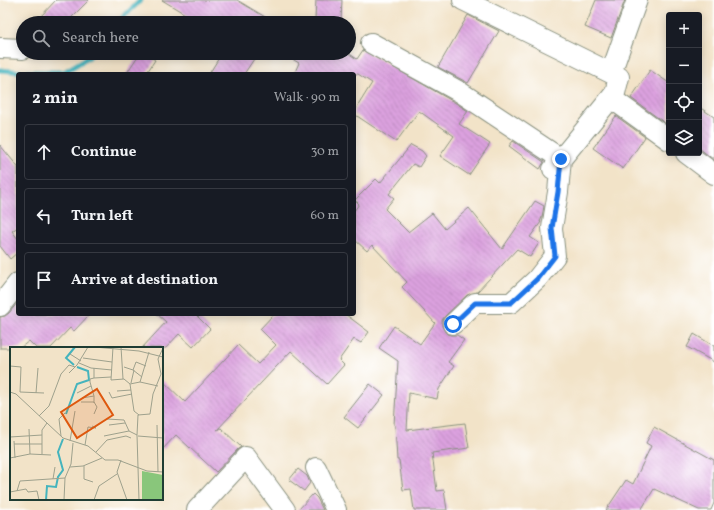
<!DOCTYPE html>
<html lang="en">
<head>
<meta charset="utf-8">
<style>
  :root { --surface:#171b24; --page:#20242c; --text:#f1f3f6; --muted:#9ea1a6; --line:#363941 }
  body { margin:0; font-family:Vollkorn,serif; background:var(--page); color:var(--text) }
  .controls { position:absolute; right:12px; top:12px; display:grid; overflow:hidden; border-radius:4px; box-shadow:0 2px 10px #0003 }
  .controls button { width:36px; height:36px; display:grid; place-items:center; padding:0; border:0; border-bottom:1px solid var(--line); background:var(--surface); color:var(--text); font:20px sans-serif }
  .stop { position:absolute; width:12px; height:12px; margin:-9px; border:3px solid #1a73e8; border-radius:50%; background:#fff }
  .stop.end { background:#1a73e8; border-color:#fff; box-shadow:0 1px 4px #0008 }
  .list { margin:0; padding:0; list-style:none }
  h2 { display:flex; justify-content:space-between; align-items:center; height:52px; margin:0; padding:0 16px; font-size:17px }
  h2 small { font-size:13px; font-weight:400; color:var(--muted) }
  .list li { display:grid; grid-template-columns:26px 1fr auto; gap:12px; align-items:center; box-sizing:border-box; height:56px; margin:0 8px 8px; padding:0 8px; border:1px solid var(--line); border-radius:4px }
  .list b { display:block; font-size:15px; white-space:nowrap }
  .list em { font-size:13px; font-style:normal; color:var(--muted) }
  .icon { flex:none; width:22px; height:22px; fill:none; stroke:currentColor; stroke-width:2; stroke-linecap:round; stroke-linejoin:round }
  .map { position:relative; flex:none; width:714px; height:510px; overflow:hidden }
  .search { position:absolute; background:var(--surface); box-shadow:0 2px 10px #0003; left:16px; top:16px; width:340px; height:44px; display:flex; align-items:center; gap:10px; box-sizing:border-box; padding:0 14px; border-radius:22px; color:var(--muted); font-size:15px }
  .panel { position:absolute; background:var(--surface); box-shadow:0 2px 10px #0003; left:16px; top:72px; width:340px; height:244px; border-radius:4px }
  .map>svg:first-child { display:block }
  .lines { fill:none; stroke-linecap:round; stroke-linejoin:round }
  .stream { stroke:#45b4bd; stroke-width:5 }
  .building { fill:url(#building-back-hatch) }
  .minor-casing { stroke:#88907e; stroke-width:22 }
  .minor { stroke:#fff; stroke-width:20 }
  .route { stroke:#1a73e8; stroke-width:5 }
  .inset-river { fill:none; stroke:#45b4bd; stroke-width:2 }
  .inset-road { fill:none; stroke:#9ea18d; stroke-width:1 }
  .view { fill:#de580e; fill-opacity:0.15; stroke:#de580e; stroke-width:2 }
  .inset-edge { fill:none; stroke:#1f3d34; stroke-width:2 }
</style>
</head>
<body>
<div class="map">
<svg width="714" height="510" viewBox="0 0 714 510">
  <defs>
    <pattern id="building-back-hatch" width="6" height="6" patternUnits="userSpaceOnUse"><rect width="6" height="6" fill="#dca1df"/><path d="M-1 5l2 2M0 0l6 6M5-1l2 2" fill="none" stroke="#b284b6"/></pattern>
  </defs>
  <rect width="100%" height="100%" fill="#fff"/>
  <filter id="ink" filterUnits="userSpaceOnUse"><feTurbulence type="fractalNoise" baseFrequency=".025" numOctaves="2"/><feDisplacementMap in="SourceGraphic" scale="8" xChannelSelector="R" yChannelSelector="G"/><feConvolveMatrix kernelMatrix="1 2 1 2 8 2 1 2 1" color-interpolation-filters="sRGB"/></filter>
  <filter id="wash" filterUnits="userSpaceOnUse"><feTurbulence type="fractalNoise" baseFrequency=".012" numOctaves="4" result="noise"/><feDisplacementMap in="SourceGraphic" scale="16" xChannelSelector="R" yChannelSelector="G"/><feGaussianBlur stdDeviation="0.9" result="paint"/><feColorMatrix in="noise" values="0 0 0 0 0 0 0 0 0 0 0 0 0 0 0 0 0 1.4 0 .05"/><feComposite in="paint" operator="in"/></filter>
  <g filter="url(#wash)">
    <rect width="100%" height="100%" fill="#f2e3c8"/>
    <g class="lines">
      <path class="stream" d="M117,23l24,-23
        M0,70l22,2h42l25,-15 4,-4"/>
    </g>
    <g id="blocks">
      <path class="building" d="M56,0h33l-23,23h-18l-7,-7z
        M162,0h75l38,23h-75z
        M316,0h26l-1,20 -26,-1z
        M596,0h29l-14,38 -26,-11z
        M468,15l31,16 -31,52 -30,-16z
        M363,50l91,52 14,9 -9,13 31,20 -21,31 -29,-19 14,-20 -35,-25 -23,31 -42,-28v-2l18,-29 -14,-9h-64l5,-11 -17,-10h66l9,6z
        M140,53h5l10,7 -9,14h-20z
        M222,53h36l-14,21h-35z
        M650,70l19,13v43l-38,-28z
        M699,107l15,10v43l-15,-12z
        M616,116l29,21 -22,32 -30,-21z
        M513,141l31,21 -4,7 -31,-23z
        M0,145l18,22v60l-6,4 6,8v13l-8,7 -10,-13z
        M411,145l11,6 4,5 -7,11 -6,-3 -24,30 5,4 -9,11 23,23 24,-19 13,16 24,-21 33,41 33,-48 9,5 -2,11 -2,5h1l-11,15 9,6 -9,14 -13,-8 -40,43 -10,3 -22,21 -3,4v6l3,6 5,3h7l7,5 -16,22 6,4 -15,23 -2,10 -28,-6 -2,37 58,-7 4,25 -37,5 5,38 7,-1 3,20h-33l-3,-21 -8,1 -4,-30h-2l-2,-35h-1l4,-64 -19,-13 15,-22 26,18 15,-21 -33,-36 5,-5 -35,-37 -5,6 -13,-12v-28l5,-7 -4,-4 21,-21 4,4z
        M18,302v12h72l-16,17 -4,-3 -19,20h-15l-7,-7 -9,7h-20v-31l5,-1 4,-3z
        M157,314h38l15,15 -17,18 -14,-13 -13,14h-24l24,-26z
        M274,314h71l24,18 -8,11 -7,-4 -15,21 5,5 -17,19 -36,-33 -74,79 4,-2 20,19 -3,2 -22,23 -40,-37 -14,15v-70l23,22 53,-57 20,19 18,-19 -16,-16z
        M694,334l20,12v16l-27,-15z
        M370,384l14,11 -26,33 -14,-11z
        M654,427l60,33v43l-3,7h-12l-45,-21 -13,21h-35l20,-30 7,4 18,-38 -5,-3z
        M298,469l9,7 3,7 -6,8 -15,-11z
        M313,494l4,4 6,12h-25z"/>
    </g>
  </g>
  <g filter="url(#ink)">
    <use href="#blocks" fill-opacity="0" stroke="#88907e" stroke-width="1"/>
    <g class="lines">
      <defs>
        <path id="minor" d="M463,0l156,77 -4,16 -62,76
          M371,43l89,49 101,67 -3,33 -6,36 3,28 -18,23 -26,24h-36l-22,21
          M0,48l23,1
          M611,73l26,-73
          M611,98l58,42
          M686,153l28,21
          M0,306l18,-23
          M316,468l20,42
          M197,510l49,-53 39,53"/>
      </defs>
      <use href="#minor" class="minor-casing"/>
      <use href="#minor" class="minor"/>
    </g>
  </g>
  <g class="lines" filter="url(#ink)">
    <path class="route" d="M453,324l22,-21h36l26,-24 18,-23 -3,-28 6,-36 3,-33"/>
  </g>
  <g transform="translate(10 347)">
    <rect width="153" height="153" fill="#f2e3c8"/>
    <path d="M132,124l21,4v25h-21z" fill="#89c67b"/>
    <path class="inset-river" d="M64,18l-8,-7 9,-11M56,67l11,-30 12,-4 -1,-9 -11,-4M36,153l1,-14 9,1 2,-10 5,-7 -5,-18 5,-13"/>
    <path class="inset-road" d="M84,0l45,4 24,6M103,0l-2,33 13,-1 6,5 10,-2 9,-30M111,0l2,32M60,7l11,7M73,11l29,4M69,16l12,5 21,2M0,19l11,1 -1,25M114,20l9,3 9,7M123,23l3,-8 10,4M59,26l8,-8 11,-18M84,31l17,-1M130,35l18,4M121,36l3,-13M120,37l4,27 5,4M107,44l14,-1M0,45l6,2 47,44 25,8 17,14h13l29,11 16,1M10,45l24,1M99,45l3,6 20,-4M26,46l2,-25M67,46l14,-7M84,49l-4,-14v-3l4,-1v-10M72,51l12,-2v7M71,55h13l3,5 -3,7M29,69l10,-10 12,-32 8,-9 6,2M97,72l17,1 5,11 8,4 2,65M99,78l16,-2M147,78l1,47M19,82l1,25M127,88l1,-20 12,-1 3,-20 8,-20 -3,-15 5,-11M51,89l-2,-17 6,-6M94,89l25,-5M128,89l25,2M0,90l32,-2M4,94l1,17M60,94l5,-30M4,97h28M75,98l3,-18 8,1 -4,-2M86,105l11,-12 19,-4 5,2M32,107v-24l5,-7M0,111l20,-4 21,1M111,113l-4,12 10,28M74,119v13l9,3M60,120l13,-1 19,-8M43,132l2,-12M7,144l3,-10 45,-3M0,145l16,-3 2,3 9,-1 2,9M54,153l1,-22 6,-14 2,-21M84,153l5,-14 18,-12"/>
    <path class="view" d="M87,42l16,26 -36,23 -16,-26z"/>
    <rect width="153" height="153" class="inset-edge"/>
  </g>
</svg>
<div class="controls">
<button>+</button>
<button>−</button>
<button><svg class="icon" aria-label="locate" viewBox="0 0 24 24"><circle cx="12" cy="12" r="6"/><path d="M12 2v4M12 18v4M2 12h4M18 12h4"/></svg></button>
<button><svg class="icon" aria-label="layers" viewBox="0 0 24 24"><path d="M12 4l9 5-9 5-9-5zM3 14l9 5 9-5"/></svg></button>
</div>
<div class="stop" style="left:453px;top:324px"></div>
<div class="stop end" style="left:561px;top:159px"></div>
<div class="search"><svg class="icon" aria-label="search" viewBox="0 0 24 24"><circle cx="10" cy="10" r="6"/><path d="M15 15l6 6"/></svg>Search here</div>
<section class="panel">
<h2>2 min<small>Walk · 90 m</small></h2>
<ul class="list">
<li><svg class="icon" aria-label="ahead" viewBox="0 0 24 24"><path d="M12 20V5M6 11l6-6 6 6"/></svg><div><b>Continue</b></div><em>30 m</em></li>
<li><svg class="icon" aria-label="left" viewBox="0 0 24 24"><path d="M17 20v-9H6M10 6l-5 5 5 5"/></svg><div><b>Turn left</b></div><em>60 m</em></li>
<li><svg class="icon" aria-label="arrive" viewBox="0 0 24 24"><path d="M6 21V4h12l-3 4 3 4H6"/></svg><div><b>Arrive at destination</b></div></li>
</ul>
</section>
</div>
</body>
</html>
